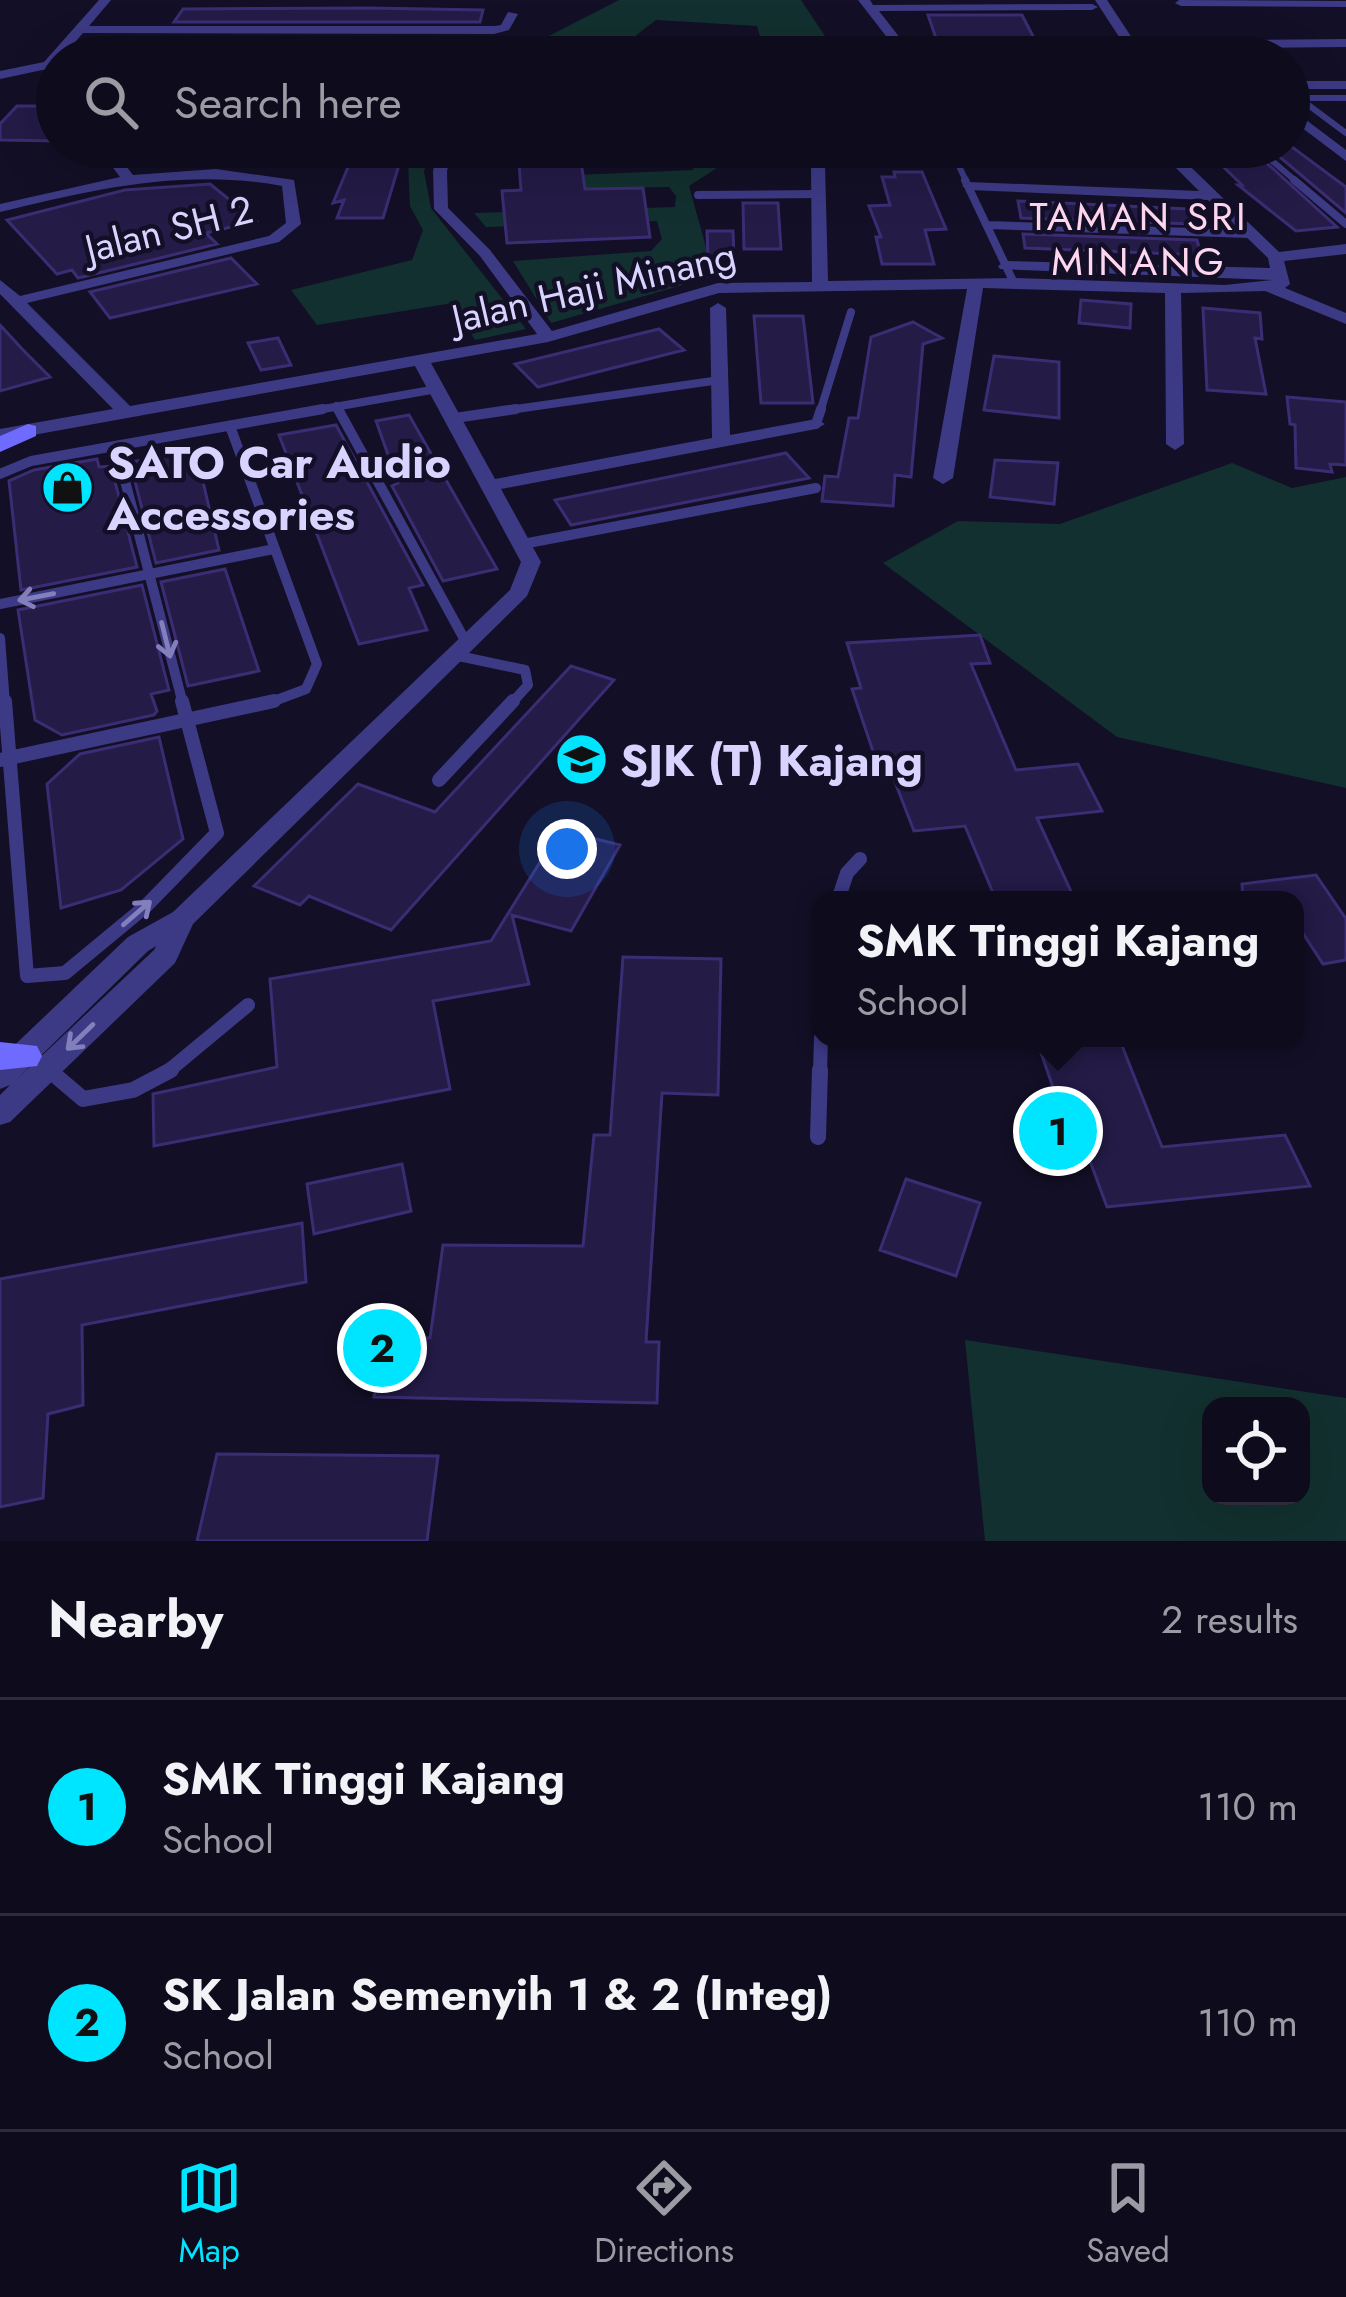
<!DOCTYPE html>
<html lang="en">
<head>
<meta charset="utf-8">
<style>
  :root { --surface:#0e0b1c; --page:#1c1929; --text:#f1f3f6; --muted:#9b9ba3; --line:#2e2b3b; --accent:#00e5ff }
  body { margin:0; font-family:Jost,sans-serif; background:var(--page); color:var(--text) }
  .controls { position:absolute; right:36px; bottom:36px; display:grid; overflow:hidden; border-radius:24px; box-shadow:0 12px 48px #0002 }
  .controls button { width:108px; height:108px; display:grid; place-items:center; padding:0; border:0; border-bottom:3px solid var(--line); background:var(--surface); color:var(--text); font:60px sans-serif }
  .you { position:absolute; left:567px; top:849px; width:42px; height:42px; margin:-30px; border:9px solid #fff; border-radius:50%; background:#1a73e8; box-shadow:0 0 0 18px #1a73e833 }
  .badge { display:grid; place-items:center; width:78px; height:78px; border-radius:50%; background:var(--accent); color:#111; font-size:39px; font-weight:700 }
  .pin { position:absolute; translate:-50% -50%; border:6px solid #fff; box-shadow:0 3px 12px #0006 }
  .popup { position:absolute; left:812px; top:891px; width:492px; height:156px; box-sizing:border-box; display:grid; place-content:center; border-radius:24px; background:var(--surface); filter:drop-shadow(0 3px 9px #0005); font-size:39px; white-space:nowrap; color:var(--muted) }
  .popup b { font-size:45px; color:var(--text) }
  .popup::after { content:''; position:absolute; left:50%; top:100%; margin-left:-24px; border:24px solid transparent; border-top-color:var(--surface) }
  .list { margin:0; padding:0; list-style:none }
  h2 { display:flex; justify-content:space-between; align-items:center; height:156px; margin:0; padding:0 48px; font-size:51px }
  h2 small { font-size:39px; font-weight:400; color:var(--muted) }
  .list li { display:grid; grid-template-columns:78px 1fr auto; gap:36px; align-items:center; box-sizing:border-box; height:216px; padding:0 48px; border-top:3px solid var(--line) }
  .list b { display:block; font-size:45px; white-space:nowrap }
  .list p { margin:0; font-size:39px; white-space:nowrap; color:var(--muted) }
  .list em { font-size:39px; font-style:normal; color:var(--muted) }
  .icon { flex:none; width:66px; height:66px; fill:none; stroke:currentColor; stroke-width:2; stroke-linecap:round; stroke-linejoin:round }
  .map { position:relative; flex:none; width:1346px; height:1541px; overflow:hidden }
  .search { position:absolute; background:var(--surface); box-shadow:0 12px 48px #0002; left:36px; right:36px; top:36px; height:132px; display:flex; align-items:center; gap:30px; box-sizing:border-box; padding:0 42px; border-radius:66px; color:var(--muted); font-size:45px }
  .sheet { height:588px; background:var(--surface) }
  nav { display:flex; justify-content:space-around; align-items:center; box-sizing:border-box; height:168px; border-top:3px solid var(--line); background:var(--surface); font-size:33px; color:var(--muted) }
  nav a { display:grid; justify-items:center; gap:6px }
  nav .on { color:var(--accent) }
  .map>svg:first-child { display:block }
  .green { fill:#12302f; fill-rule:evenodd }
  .building { fill:#241b47; stroke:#3b2d73; stroke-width:3 }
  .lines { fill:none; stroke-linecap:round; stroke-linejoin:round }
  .lane-far4 { stroke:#3d3a85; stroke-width:6 }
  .lane-far3 { stroke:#3d3a85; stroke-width:8 }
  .lane-far2 { stroke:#3d3a85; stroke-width:10 }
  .lane-far1 { stroke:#3d3a85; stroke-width:14 }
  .lane { stroke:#3d3a85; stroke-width:16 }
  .street { fill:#3d3a85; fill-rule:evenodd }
  .secondary { fill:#6f6bff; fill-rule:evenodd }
  .oneway { stroke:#837fbc }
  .labels { text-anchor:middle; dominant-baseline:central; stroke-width:9; stroke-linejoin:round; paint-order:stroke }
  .far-neighbourhood-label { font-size:39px; letter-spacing:3px; fill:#ffd6f0; stroke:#130f26 }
  .far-street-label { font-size:39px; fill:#d9d4ff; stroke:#130f26 }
  .poi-label { font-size:45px; font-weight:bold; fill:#d9d4ff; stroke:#130f26; text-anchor:start }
</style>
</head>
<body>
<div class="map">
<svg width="1346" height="1541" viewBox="0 0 1346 1541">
  <rect width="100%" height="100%" fill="#130f26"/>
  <path class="green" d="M619,0h182l38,57h-73l-9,-31 -101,-6 -30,23 -1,14h-134l4,-19 42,4z
    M326,147h107l-9,24 7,37 95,121 -51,11 -22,-37 -136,22 -26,-35 121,-30 11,-30 -13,-24 -2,-43 -86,-3z
    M700,147h238l5,10 -223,9 -31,20 25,90 -163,47 -38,-62 138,-10 11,-12 -5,-18 -171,6 -12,-14 201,-6 1,-11 -7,-9 -138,2 -2,-12 164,-7z
    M1232,463l60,25 54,-11v311l-229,-51 -234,-174 75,-42 102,3z
    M965,1340l381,58v143h-361zM1211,1406h90v90h-90z"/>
  <path class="building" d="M183,9l186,-1 114,2 -3,12h-306z
    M928,15h94l14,27 -99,-1z
    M163,38h312l-3,13 -318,-1z
    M17,106h40v35l-57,-1v-16z
    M1203,147h46l88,80 -41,4 -58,-46h4z
    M1268,147h24l54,40v26z
    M579,148l6,41 58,-1 7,49 -143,6 -5,-52 19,-1 -3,-40z
    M349,165h50l-16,53h-46l7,-18 -11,3z
    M894,172h28l24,57 -21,1 9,34h-52l-6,-27h5l-12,-31 21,-1 -8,-28h13z
    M210,184l46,37 -50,12 11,11 -139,34 -6,-8 -15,4 -50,-54 118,-30z
    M1018,201l170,8 4,15 -171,-6z
    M743,203h35l3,46h-37z
    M707,231h26l1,27h-26z
    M1023,234l174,6 4,15 -176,-7z
    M231,258l26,26 -147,34 -20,-26z
    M1081,300l50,4 -1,24 -51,-5z
    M1203,308l57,5 2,26 -7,-1 11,56 -59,-4z
    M754,316h49l10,87h-52z
    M913,322l29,16 -19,6 -12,133 -16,-2 -2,31 -71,-5 3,-25 13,1 11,-59h9l13,-81z
    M0,325l24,26 26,26 -50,14z
    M659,329l25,21 -146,37 -23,-23z
    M278,338l13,27 -30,5 -13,-27z
    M994,356l65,6v56l-75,-8z
    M1287,397l59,5v63l-16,-1 2,8 -36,-4 -1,-43 -5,-1z
    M409,415l41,72 47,82 -54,12 -51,-95 6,-3 -22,-62z
    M336,425l87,160 -14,3 18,42 -68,14 -80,-209z
    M196,452l23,98 -63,13 -26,-101z
    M786,453l23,25 -238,47 -16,-25z
    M97,459l2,8 12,-1 26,101 -116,23 -12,-109 25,-11z
    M995,460l63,3 -4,41 -64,-7z
    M225,569l34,102 -71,15 -27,-104z
    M142,585l27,105 -18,4 6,17 -3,4 -92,20 -27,-15 -17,-110z
    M980,635l10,28 -19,1 45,106 62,-6 24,47 -65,7 38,82h-79l-31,-74 -51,5 -21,-54 -11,1 -30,-89 9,-1 -14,-45z
    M571,666l43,14 -223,250 -82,-34 -9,9 -46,-19 104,-102 77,28z
    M159,737l24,102 -62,51 -60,18 -14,-124 33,-30z
    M560,830l60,15 -49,86 -59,-16 17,69 -96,17 17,88 -296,57 -1,-52 124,-27 -7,-88 221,-38z
    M1316,875l30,44v41l-23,4 -28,-43v-21h-52l-1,-16z
    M623,957l98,2 -3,136 -56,-2 -16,249h13l-2,61 -283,-6 10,-60 46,1 13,-93 140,1 11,-111h16z
    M1036,1038h83l43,109 123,-12 25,51 -203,21 -23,-62 -11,1z
    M402,1164l9,47 -97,23 -7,-50z
    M906,1179l74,24 -24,73 -76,-26z
    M302,1223l4,59 -224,43 1,80 -35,9 -5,84 -43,9v-228z
    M217,1454l221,2 -11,85h-230z"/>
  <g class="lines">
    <path class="lane-far4" d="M1289,98h57
      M1299,98l47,35
      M950,147l17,36
      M1256,147l42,36"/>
    <path class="lane-far3" d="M965,180l49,103
      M1294,180l52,44
      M698,195l121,-1
      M988,225l261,9
      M336,406l3,6
      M306,412l131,-23
      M495,412l225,-32
      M820,412l31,-100"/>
    <path class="lane-far2" d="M338,409l129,235
      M455,418l61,-9
      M816,424l5,-15
      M230,426l87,238 -11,25 -40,15
      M116,446l67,258
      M0,474l31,-13 292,-52
      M523,544l293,-56
      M0,604l274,-55
      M0,638l5,66
      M454,655l71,15 3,15 -17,19"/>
    <path class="lane-far1" d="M5,701l22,275 38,-3 81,-67 71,-73 -35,-132
      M0,760l274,-59
      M439,780l74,-79
      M838,900l9,-27 13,-14
      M46,1068l6,5
      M166,1073l82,-68
      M820,1073l1,-35"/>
    <path class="lane" d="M49,1070l34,29 50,-9 38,-20
      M818,1137l2,-67"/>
    <path class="street" d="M99,0h12l-22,26h405l7,-1 7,-13 10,2 -9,16 -15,4 -411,-1 -21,24h-5l-5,11 -52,11v-8l44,-9z
      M858,0h12l3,5 219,-1 6,3 -6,3 -213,1 25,32 10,4 211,-1 -30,-46h12l31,47 -10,7 -216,1 -16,-6z
      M1179,0l167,1v6l-165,-1 -6,-3z
      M1346,39v8l-116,1 -6,-4 6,-4z
      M1289,81h57v8h-57z
      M1289,107l57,43v11l-57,-43z
      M112,147h14l-7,10 14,18 83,-6 78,11 7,44 -22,18 -252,61 103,103 407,-72 -57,-78 -46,-47 -1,-38 6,-24h14l-6,24 1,37 42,42 62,81 166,-48 94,-1 -1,-118 7,-4 7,4 3,117 186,-3 211,7 48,-5 -273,-11 -2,-3 8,-5 264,7 -2,-10 -60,-58 -239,-10 -7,-4 7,-4 230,9 -44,-44h15l109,105 67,-8v10l-62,7 6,23 -5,4 61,25v11l-81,-33 -84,2 3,151 -9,6 -9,-6 -1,-151 -182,-5 -30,190 -10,6 -10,-6 34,-189 -248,4 -171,49 -117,21 64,116 217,-41 -2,-130 8,-5 8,5 4,127 86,-16 9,5 -9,5 -315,60 40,73 -14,34 -334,328 -18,39 -165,159 -10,3v-30l10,-10 -10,4v-30l128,-122 45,-25 337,-322 11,-28 -106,-196 -415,75v-12l113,-20 -113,-115v-14l20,16 249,-60 17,-13 -4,-37c-97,-18 -188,3 -282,26v-8l120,-27 -15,-20zM156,946l-2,4 -139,131 133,-130z"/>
    <path class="secondary" d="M28,424l8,2v10l-36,16v-16z
      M0,1042l37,4 5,10 -5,10 -37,4z"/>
  </g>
  <defs><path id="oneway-shaft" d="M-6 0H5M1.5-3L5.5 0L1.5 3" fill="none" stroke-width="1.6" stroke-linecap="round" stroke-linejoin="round" transform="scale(3)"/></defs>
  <g class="oneway">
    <use href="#oneway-shaft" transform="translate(36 597) rotate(169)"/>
    <use href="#oneway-shaft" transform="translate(166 640) rotate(76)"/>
    <use href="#oneway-shaft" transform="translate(137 913) rotate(-41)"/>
    <use href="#oneway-shaft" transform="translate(80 1037) rotate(136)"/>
  </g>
  <defs>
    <symbol id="shop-disc" viewBox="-11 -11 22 22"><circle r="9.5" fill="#00e5ff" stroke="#130f26"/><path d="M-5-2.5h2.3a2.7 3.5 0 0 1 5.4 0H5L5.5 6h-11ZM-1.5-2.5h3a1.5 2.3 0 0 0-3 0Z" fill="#111"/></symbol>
    <symbol id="school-disc" viewBox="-11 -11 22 22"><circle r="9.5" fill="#00e5ff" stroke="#130f26"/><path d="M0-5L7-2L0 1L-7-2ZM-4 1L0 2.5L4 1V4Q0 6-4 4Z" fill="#111"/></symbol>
  </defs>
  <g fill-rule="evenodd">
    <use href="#shop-disc" x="38" y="458" width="59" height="59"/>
    <use href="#school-disc" x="552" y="730" width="59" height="59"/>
  </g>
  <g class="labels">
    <g class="far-neighbourhood-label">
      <text x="1139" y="216">TAMAN SRI<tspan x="1139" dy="45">MINANG</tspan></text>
    </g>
    <g class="far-street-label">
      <text transform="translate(169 229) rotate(-14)">Jalan SH 2</text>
      <text transform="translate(594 287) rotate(-13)">Jalan Haji Minang</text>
    </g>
    <g class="poi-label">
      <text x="107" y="462">SATO Car Audio<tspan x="107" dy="52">Accessories</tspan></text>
      <text x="620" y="760">SJK (T) Kajang</text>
    </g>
  </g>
</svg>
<div class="controls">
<button><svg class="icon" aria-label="locate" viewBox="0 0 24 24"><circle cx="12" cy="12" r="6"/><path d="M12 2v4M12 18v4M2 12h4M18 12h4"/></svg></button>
</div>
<div class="you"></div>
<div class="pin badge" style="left:1058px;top:1131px">1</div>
<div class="popup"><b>SMK Tinggi Kajang</b>School</div>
<div class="pin badge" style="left:382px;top:1348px">2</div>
<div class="search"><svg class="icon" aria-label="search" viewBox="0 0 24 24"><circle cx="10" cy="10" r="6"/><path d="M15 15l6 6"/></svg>Search here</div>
</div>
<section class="sheet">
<h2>Nearby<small>2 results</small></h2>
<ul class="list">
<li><span class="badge">1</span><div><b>SMK Tinggi Kajang</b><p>School</p></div><em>110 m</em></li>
<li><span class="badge">2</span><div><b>SK Jalan Semenyih 1 &amp; 2 (Integ)</b><p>School</p></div><em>110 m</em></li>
</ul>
</section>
<nav>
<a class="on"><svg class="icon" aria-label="map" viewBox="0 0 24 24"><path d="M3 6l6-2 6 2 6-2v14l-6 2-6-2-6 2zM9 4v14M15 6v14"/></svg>Map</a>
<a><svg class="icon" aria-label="directions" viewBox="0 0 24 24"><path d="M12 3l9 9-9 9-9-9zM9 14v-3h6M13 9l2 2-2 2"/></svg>Directions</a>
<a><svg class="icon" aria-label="saved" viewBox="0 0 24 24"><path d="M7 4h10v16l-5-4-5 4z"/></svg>Saved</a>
</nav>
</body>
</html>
